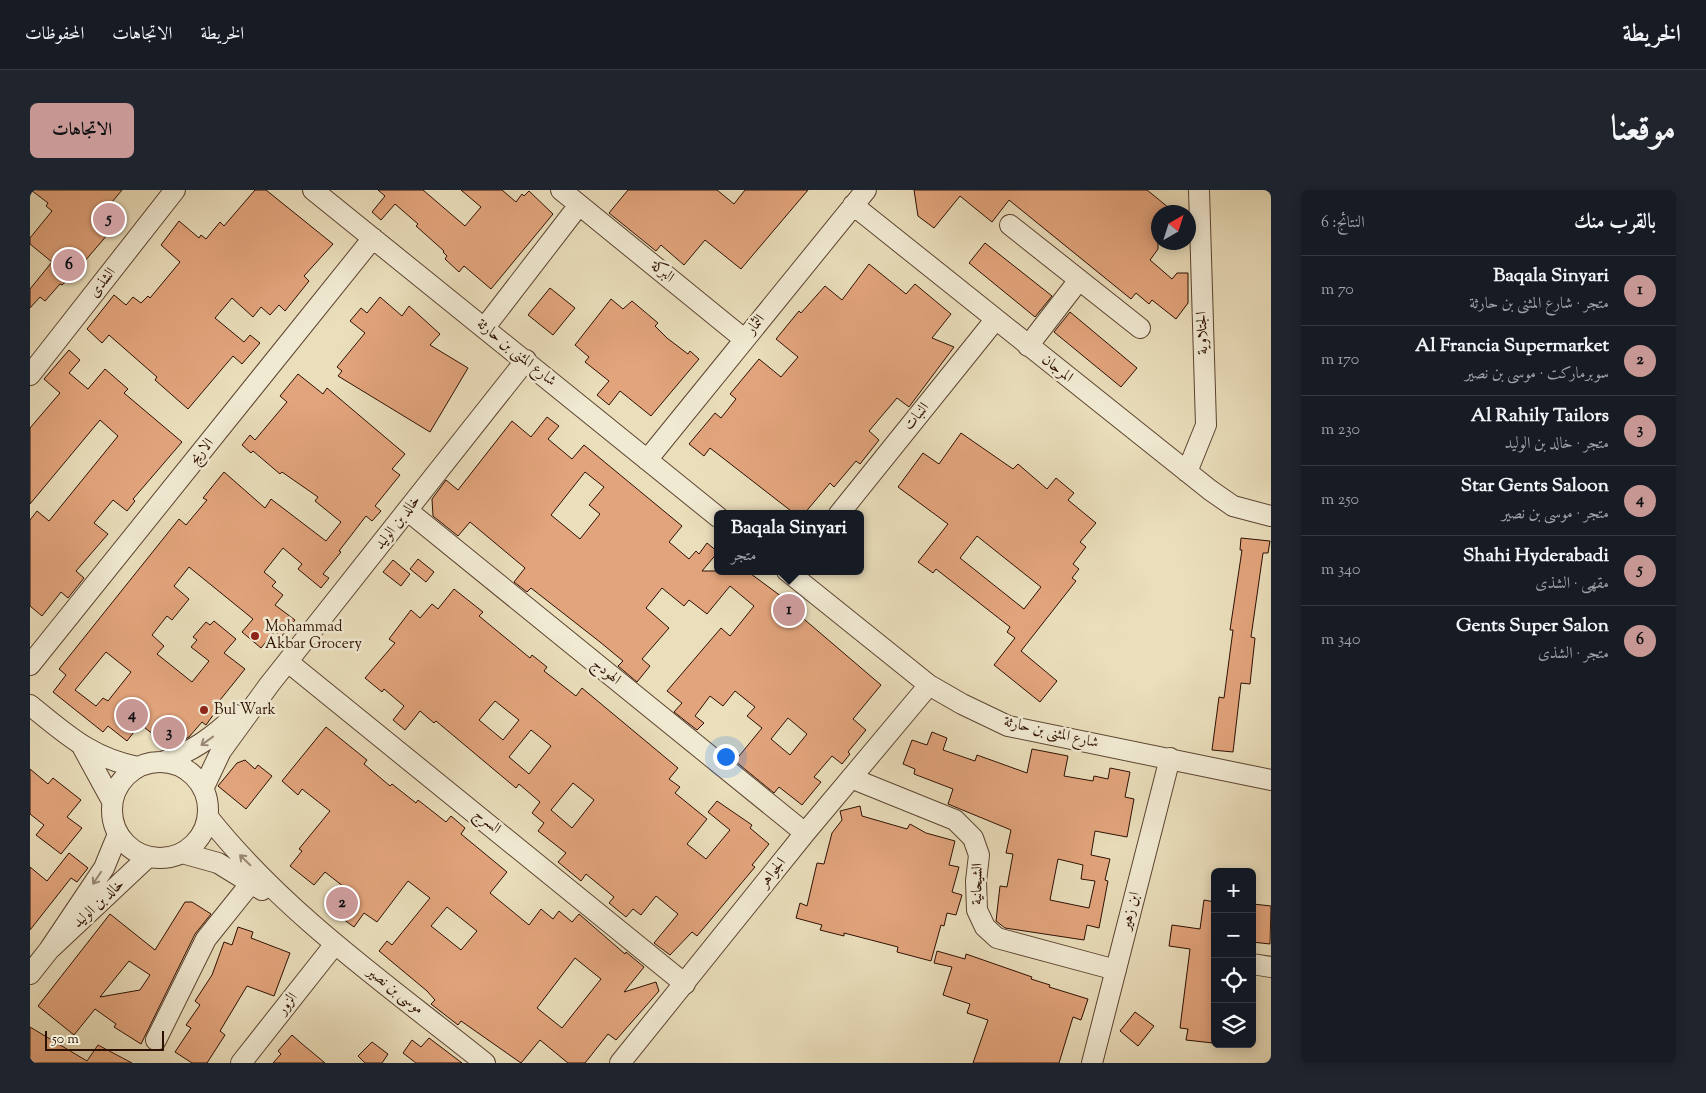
<!DOCTYPE html>
<html lang="ar">
<head>
<meta charset="utf-8">
<style>
  :root { --surface:#171b24; --page:#20242c; --text:#f1f3f6; --muted:#9ea1a6; --line:#363941; --accent:#c59692 }
  body { margin:0; font-family:"Sorts Mill Goudy",Amiri,serif; background:var(--page); color:var(--text); direction:rtl }
  .controls { position:absolute; right:15px; bottom:15px; display:grid; overflow:hidden; border-radius:8px; box-shadow:0 2px 12px #0003 }
  .controls button { width:45px; height:45px; display:grid; place-items:center; padding:0; border:0; border-bottom:1px solid var(--line); background:var(--surface); color:var(--text); font:25px sans-serif }
  .compass { position:absolute; left:1121px; top:15px; width:45px; height:45px; border-radius:50%; background:var(--surface); box-shadow:0 2px 12px #0003; rotate:39deg }
  .scale { position:absolute; left:15px; bottom:12px; width:119px; box-sizing:border-box; padding-left:5px; border:2px solid #2e1003; border-top:0; font-size:14px; line-height:18px; white-space:nowrap; color:#2e1003; -webkit-text-stroke:4px #f1ead3; paint-order:stroke }
  .you { position:absolute; left:695px; top:566px; width:18px; height:18px; margin:-12px; border:4px solid #fff; border-radius:50%; background:#1a73e8; box-shadow:0 0 0 8px #1a73e833 }
  .badge { display:grid; place-items:center; width:32px; height:32px; border-radius:50%; background:var(--accent); color:#111; font-size:16px; font-weight:700 }
  .pin { position:absolute; translate:-50% -50%; border:2px solid #fff; box-shadow:0 1px 5px #0006 }
  .popup { position:absolute; left:684px; top:320px; width:150px; height:65px; box-sizing:border-box; display:grid; place-content:center; border-radius:8px; background:var(--surface); filter:drop-shadow(0 1px 4px #0005); font-size:16px; white-space:nowrap; color:var(--muted) }
  .popup b { font-size:19px; color:var(--text) }
  .popup::after { content:''; position:absolute; left:50%; top:100%; margin-left:-10px; border:10px solid transparent; border-top-color:var(--surface) }
  .list { margin:0; padding:0; list-style:none }
  h2 { display:flex; justify-content:space-between; align-items:center; height:65px; margin:0; padding:0 20px; font-size:21px }
  h2 small { font-size:16px; font-weight:400; color:var(--muted) }
  .list li { display:grid; grid-template-columns:32px 1fr auto; gap:15px; align-items:center; box-sizing:border-box; height:70px; padding:0 20px; border-top:1px solid var(--line) }
  .list b { display:block; font-size:19px; white-space:nowrap }
  .list p { margin:0; font-size:16px; white-space:nowrap; color:var(--muted) }
  .list em { font-size:16px; font-style:normal; color:var(--muted) }
  .icon { flex:none; width:28px; height:28px; fill:none; stroke:currentColor; stroke-width:2; stroke-linecap:round; stroke-linejoin:round }
  .map { position:relative; flex:none; width:1241px; height:873px; overflow:hidden; direction:ltr; border-radius:8px }
  header { display:flex; align-items:center; gap:30px; box-sizing:border-box; height:70px; padding:0 25px; background:var(--surface); border-bottom:1px solid var(--line) }
  header strong { font-size:24px }
  nav { display:flex; gap:28px; margin-inline-start:auto; font-size:18px }
  .intro { display:flex; align-items:center; justify-content:space-between; box-sizing:border-box; height:120px; padding:0 30px }
  h1 { margin:0; font-size:35px }
  .button { padding:12px 22px; border-radius:8px; background:var(--accent); color:#111; font-size:18px; font-weight:700 }
  main { display:flex; gap:30px; padding:0 30px }
  aside { flex:1; background:var(--surface); border-radius:8px; box-shadow:0 2px 12px #0003 }
  .map>svg:first-child { display:block }
  .building { fill:#e2a47c; stroke:#2e1003; fill-rule:evenodd }
  .lines { fill:none; stroke-linecap:round; stroke-linejoin:round }
  .minor-casing { stroke:#5d4431; stroke-width:22 }
  .minor { stroke:#f1ead3; stroke-width:20 }
  .oneway { stroke:#998875 }
  .poi-dot { fill:#8f2418; stroke:#f1ead3; stroke-width:2 }
  .labels { text-anchor:middle; dominant-baseline:central; stroke-width:5; stroke-linejoin:round; paint-order:stroke }
  .street-label { font-size:15px; fill:#2e1003; stroke:#f1ead3 }
  .poi-label { font-size:15px; fill:#2e1003; stroke:#f1ead3; text-anchor:start }
</style>
</head>
<body>
<header>
<strong>الخريطة</strong>
<nav><a>الخريطة</a><a>الاتجاهات</a><a>المحفوظات</a></nav>
</header>
<div class="intro"><h1>موقعنا</h1><a class="button">الاتجاهات</a></div>
<main>
<aside>
<h2>بالقرب منك<small>النتائج: 6</small></h2>
<ul class="list">
<li><span class="badge">1</span><div><b>Baqala Sinyari</b><p>متجر · شارع المثنى بن حارثة</p></div><em>70 m</em></li>
<li><span class="badge">2</span><div><b>Al Francia Supermarket</b><p>سوبرماركت · موسى بن نصير</p></div><em>170 m</em></li>
<li><span class="badge">3</span><div><b>Al Rahily Tailors</b><p>متجر · خالد بن الوليد</p></div><em>230 m</em></li>
<li><span class="badge">4</span><div><b>Star Gents Saloon</b><p>متجر · موسى بن نصير</p></div><em>250 m</em></li>
<li><span class="badge">5</span><div><b>Shahi Hyderabadi</b><p>مقهى · الشذى</p></div><em>340 m</em></li>
<li><span class="badge">6</span><div><b>Gents Super Salon</b><p>متجر · الشذى</p></div><em>340 m</em></li>
</ul>
</aside>
<div class="map">
<svg width="1241" height="873" viewBox="0 0 1241 873">
  <rect width="100%" height="100%" fill="#eadebb"/>
  <filter id="stains"><feTurbulence type="fractalNoise" baseFrequency=".004" numOctaves="4"/><feColorMatrix values="0 0 0 0 .2 0 0 0 0 .09 0 0 0 0 .02 0 0 0 .5 -.17"/></filter>
  <radialGradient id="worn" r=".72"><stop offset=".6" stop-color="#630" stop-opacity="0"/><stop offset="1" stop-color="#630" stop-opacity=".3"/></radialGradient>
  <path class="building" d="M1,0h91l-10,12 14,11 -54,63 -10,9 -2,-1 -15,17 -5,-4 -10,11v-19l22,-27 -22,-18v-6l22,-27 -6,-5 2,-3z
    M225,0h11l67,54 -29,32 5,5 -24,30 -6,-6 -9,10 -9,-8 -8,10 -21,-19 -17,20 29,24 6,-7 10,8 -18,21 -9,-8 -45,53 -33,-29 2,-3 -48,-42 -7,8 -15,-14 27,-34 12,10 7,-8 8,6 7,-7 2,2 30,-36 -19,-17 18,-24 20,17 2,-3 5,4 14,-17 4,4z
    M348,0h45l42,36 16,-19 -20,-17h41l14,12 6,-8 2,2 5,-5 24,23 -62,75 -27,-23 -5,6 -14,-13 2,-3 -4,-4 1,-1 -28,-25 2,-2 -23,-20 -14,16 -9,-8 13,-16z
    M598,0h89l17,14 11,-14h63l-67,79 -36,-29 -21,25 -23,-20 -5,6 -47,-38z
    M884,0h233l27,22h-16v37l-8,11 22,19 5,-6h11v30l-12,16 -24,-19 -3,4 -13,-11 -5,6 -122,-99 -17,22 -32,-26 -26,32 -16,-12z
    M955,53l67,53 -17,21 -66,-54z
    M839,74l37,30 9,-10 36,30 -19,24 22,9 -45,60 -12,-9 -28,33 10,9 -19,24 -4,-3 -22,26 -4,-4 -26,31h-9l-85,-66 -6,8 -15,-12 26,-31 6,5 15,-19 -6,-5 29,-35 22,18 17,-20 -22,-18 23,-28 2,2 24,-27 17,14z
    M520,98l25,20 -22,27 -25,-20z
    M350,107l22,19 7,-10 31,28 -10,11 38,23 -38,64 -92,-56 4,-5 -5,-4 28,-34 -15,-12 11,-13 6,5z
    M581,109l12,10 9,-8 26,22 -3,3 12,12 21,16 2,-3 9,8 -48,57 -31,-25 -11,14 -12,-10 12,-14 -24,-19 4,-5 -14,-12z
    M1040,122l67,56 -16,19 -67,-55z
    M39,160l11,10 -11,13 19,16 17,-20 23,20 -4,4 58,49 -49,57 2,2 -8,10 -14,-11 -19,23 14,11 -32,37 8,7 -16,20 -7,-6 -19,24 -12,-10v-86l7,-9 12,10 69,-85 -18,-16 -70,84v-76l30,-35 -16,-14z
    M268,184l25,20 4,-6 78,66 -13,15 8,6 -25,31 6,5 -9,10 -6,-5 -27,35 2,1 -18,22 6,4 -8,10 -23,-19 4,-5 -19,-16 -19,24 12,10 -4,4 11,9 -8,10 20,15 -14,17 -6,-6 -14,17 -19,-16 11,-13 -64,-52 -15,19 15,13 -17,21 -5,-4 -15,19 12,11 -7,8 35,28 17,-21 -18,-14 6,-7 -4,-3 13,-15 4,3 4,-4 22,18 -12,14 21,16 -29,36 3,2 -13,18 -4,-3 -13,15 -10,5 -6,-5 -6,8 -27,-21 -13,17 -19,-15 -5,6 -50,-40 13,-17 -7,-6 120,-150 7,6 21,-25 -4,-2 21,-26 41,36 6,-9 55,42 15,-19 -26,-21 3,-4 -36,-25 -2,2 -27,-23 -2,2 -9,-8 8,-10 5,5 32,-38 -7,-6zM76,462l25,20 -23,29 -5,-3 -7,8 -21,-16z
    M517,227l12,9 -11,13 24,20 12,-14 98,81 -13,16 20,17 7,-8 3,3 8,-11 11,9 -16,19h45l54,40 -3,3 83,71 -28,34 13,11 -18,22 2,2 -8,10 -10,-8 -18,21 7,5 -19,23 -23,-18 -5,6 -39,-32 27,-33 -15,-12 8,-9 -20,-16 -12,15 -13,-10 -15,20 9,7 -7,7 -23,-18 8,-9 -15,-12 54,-63 9,8 24,-30 -24,-20 -23,28 -18,-14 -5,6 -22,-18 -16,20 23,20 -27,31 8,7 -13,16 -19,-16 5,-5 -23,-19 -69,-54 -4,4 -13,-10 11,-14 -55,-46 -12,14 -25,-20 -1,-17 14,-19 12,10 54,-69 19,16zM555,282l19,15 -15,18 11,9 -20,25 -29,-24zM758,528l19,16 -17,21 -19,-16z
    M931,243l52,36 5,-5 29,25 9,-11 18,15 -6,7 28,23 -16,19 6,5 -13,17 6,5 -7,9 4,3 -55,70 36,30 -17,21 -46,-37 21,-27 -8,-6 3,-5 -74,-58 -3,4 -15,-11 30,-38 -50,-37 25,-34 16,11zM947,346l64,51 -17,22 -64,-51z
    M1211,348l29,3 -2,12h-5l-12,84 4,1 -5,46 -9,-1 -8,69 -21,-2 7,-53 5,1 9,-68h-3l12,-80h-2z
    M388,369l16,13 -8,10 -16,-13z
    M363,370l17,14 -9,12 -18,-14z
    M424,399l29,23 -4,4 51,42 2,-3 15,12 -3,4 32,25 6,-8 96,80 -9,11 11,8 -5,6 32,26 -20,25 19,15 24,-29 -22,-18 9,-11 35,24 -2,3 19,16 -17,21 3,2 -58,69 -5,-4 -22,23 -16,-12 24,-29 -22,-18 -15,19 -8,-6 -7,8 -17,-14 5,-6 -28,-23 -5,7 -23,-19 8,-9 -28,-22 6,-8 -12,-10 8,-11 -21,-18 -3,4 -80,-67 -2,2 -14,-12 -15,19 -12,-10 11,-14 -20,-17 -2,3 -17,-14 30,-35 -6,-4 22,-29 9,8 12,-14 6,5zM465,511l24,19 -16,20 -24,-20zM501,540l20,16 -22,28 -20,-17zM543,593l21,17 -22,28 -21,-18z
    M296,537l41,33 -3,4 26,22 2,-2 24,19 2,-3 28,22 5,-6 14,12 -4,6 46,38 -17,21 39,32 12,-16 12,10 6,-8 13,11 7,-8 46,40 1,-2 18,15 -20,25 32,-10 3,9 -43,49 -8,-6 -23,29h-17l-28,-23 -19,23 -60,-42 -3,4 -27,-21 4,-4 -8,-9 -48,-40 8,-10 5,4 38,-47 -22,-17 -31,41 -13,-9 -10,14 -26,-19 16,-21 -19,-15 -11,13 -24,-19 12,-15 -3,-2 31,-38 -28,-22 -4,6 -16,-14zM417,717l30,24 -16,19 -30,-24zM545,768l26,21 -39,49 -25,-20z
    M902,542l15,6 -4,12 32,11 2,-6 50,18 5,-24 36,7 -4,20 29,5 1,-5 14,3 2,-11 20,4 -5,25 9,2 -7,38 -32,-6 -4,24 19,4 -5,21 3,1 -9,47 -12,-3 -3,15 -79,-12 -9,-7 4,-35 7,1 6,-33 -7,-1 5,-23 -63,-26 5,-15 -39,-15 1,-5 -12,-5 9,-24 15,5zM1028,669l25,6 -2,14 14,2 -6,27 -39,-8z
    M215,570l10,9 3,-4 14,11 -26,33 -28,-23 19,-23z
    M0,579l18,15 5,-6 28,22 -14,17 15,11 -21,26 -25,-19 8,-10 -14,-11z
    M830,616l2,10 45,13 3,-5 16,9 29,8 -6,24 10,2 -7,25 10,3 -6,20 -9,-2 -3,13 -3,-1 -10,36 -34,-9 1,-5 -54,-14v3l-24,-6 2,-5 -26,-7 4,-15 7,3 10,-43 7,1 8,-31 10,-13 -2,-9z
    M39,663l19,15 -11,14 -6,-4 -41,52v-63l17,14z
    M1174,710l11,2 -2,141 -27,-3 2,-11 -8,-1 10,-79 -21,-3 3,-21 28,4z
    M155,712h7l19,12 -16,20 -54,110 -27,-17 2,-3 -21,-15 -21,26 -36,-29 72,-92 45,36zM99,771l21,14 -10,15 -40,7z
    M1223,714l18,2 -1,38 -18,-2z
    M208,737l15,5 -2,6 39,15 -16,43 -27,-10 -27,45 5,4 -18,28h-15l-17,-11 16,-24 -5,-3 14,-20 -5,-4 17,-26 12,-33 8,3z
    M907,761l28,8 1,-5 66,23 -1,2 19,6 -1,2 39,12 -7,21 -8,-3 -14,46h-86l15,-43 -21,-7 3,-9 -27,-9 9,-28 -18,-4z
    M1105,822l19,14 -16,20 -18,-15z
    M0,837l57,34 11,-16 34,18h-102z
    M262,845l9,8 24,20h-52l8,-9 -3,-3z
    M399,848l33,25h-46l-13,-10 9,-13 9,7z
    M342,852l16,12 -6,9h-17l-7,-7z"/>
  <g class="lines">
    <defs>
      <path id="minor" d="M283,0l405,327
        M531,0l183,149
        M823,15l357,285 23,16 38,10
        M980,35l130,103
        M455,137l94,-122
        M998,156l51,-66
        M0,185l145,-185
        M617,270l219,-270
        M1157,282l19,-47 -7,-235
        M378,321l397,322
        M809,324l156,-194
        M757,381l142,114 33,19 46,22 263,54
        M258,472l397,322
        M0,475l343,-427
        M0,515c36,29 61,53 108,62
        M53,558l29,53
        M82 620a48 48 0 1 1 96 0a48 48 0 1 1-96 0Z
        M132,572c30,-10 51,-25 74,-47
        M821,588l104,42 18,18 6,17 -3,26 1,29 8,17 12,11 119,32
        M173,599l18,-38 48,-66 257,-325
        M178,627c77,97 181,169 277,246
        M88,644l-14,34 -55,82 99,-93
        M152,663l36,10 44,27
        M1222,774l19,3
        M0,784l19,-24
        M126,850l50,-101 45,-56
        M211,873l94,-119
        M590,873l185,-230 124,-148
        M1062,873l78,-305"/>
    </defs>
    <use href="#minor" class="minor-casing"/>
    <use href="#minor" class="minor"/>
  </g>
  <defs><path id="oneway-shaft" d="M-6 0H5M1.5-3L5.5 0L1.5 3" fill="none" stroke-width="1.6" stroke-linecap="round" stroke-linejoin="round" transform="scale(1.25)"/></defs>
  <g class="oneway">
    <use href="#oneway-shaft" transform="translate(177 551) rotate(144)"/>
    <use href="#oneway-shaft" transform="translate(215 670) rotate(-136)"/>
    <use href="#oneway-shaft" transform="translate(67 688) rotate(124)"/>
  </g>
  <g class="poi-dot">
    <circle cx="225" cy="446" r="5"/>
    <circle cx="174" cy="520" r="5"/>
  </g>
  <g class="labels">
    <g class="street-label">
      <text transform="translate(632 82) rotate(39)">البركة</text>
      <text transform="translate(73 93) rotate(-52)">الشذى</text>
      <text transform="translate(726 135) rotate(-51)">الثمار</text>
      <text transform="translate(1173 143) rotate(-92)">الجتلاوية</text>
      <text transform="translate(486 163) rotate(39)">شارع المثنى بن حارثة</text>
      <text transform="translate(1027 179) rotate(38)">المرجان</text>
      <text transform="translate(887 227) rotate(-51)">النبات</text>
      <text transform="translate(172 262) rotate(-51)">الاريج</text>
      <text transform="translate(368 333) rotate(-52)">خالد بن الوليد</text>
      <text transform="translate(576 482) rotate(39)">الهودج</text>
      <text transform="translate(1021 543) rotate(13)">شارع المثنى بن حارثة</text>
      <text transform="translate(457 632) rotate(39)">السرج</text>
      <text transform="translate(743 683) rotate(-51)">الجواهر</text>
      <text transform="translate(948 694) rotate(-89)">الشيحانية</text>
      <text transform="translate(69 714) rotate(-43)">خالد بن الوليد</text>
      <text transform="translate(1101 721) rotate(-76)">ابن زهير</text>
      <text transform="translate(365 801) rotate(38)">موسى بن نصير</text>
      <text transform="translate(258 814) rotate(-52)">الزور</text>
    </g>
    <g class="poi-label">
      <text x="235" y="437">Mohammad<tspan x="235" dy="17">Akbar Grocery</tspan></text>
      <text x="184" y="520">Bul Wark</text>
    </g>
  </g>
  <rect width="100%" height="100%" filter="url(#stains)"/>
  <rect width="100%" height="100%" fill="url(#worn)"/>
</svg>
<div class="controls">
<button>+</button>
<button>−</button>
<button><svg class="icon" aria-label="locate" viewBox="0 0 24 24"><circle cx="12" cy="12" r="6"/><path d="M12 2v4M12 18v4M2 12h4M18 12h4"/></svg></button>
<button><svg class="icon" aria-label="layers" viewBox="0 0 24 24"><path d="M12 4l9 5-9 5-9-5zM3 14l9 5 9-5"/></svg></button>
</div>
<svg class="compass" viewBox="-18 -18 36 36"><path d="M0-13l5 13h-10z" fill="#e53935"/><path d="M0 13l5-13h-10z" fill="#9ea1a6"/></svg>
<div class="scale">50 m</div>
<div class="you"></div>
<div class="pin badge" style="left:759px;top:420px">1</div>
<div class="popup"><b>Baqala Sinyari</b>متجر</div>
<div class="pin badge" style="left:312px;top:713px">2</div>
<div class="pin badge" style="left:139px;top:543px">3</div>
<div class="pin badge" style="left:102px;top:525px">4</div>
<div class="pin badge" style="left:79px;top:29px">5</div>
<div class="pin badge" style="left:39px;top:75px">6</div>
</div>
</main>
</body>
</html>
